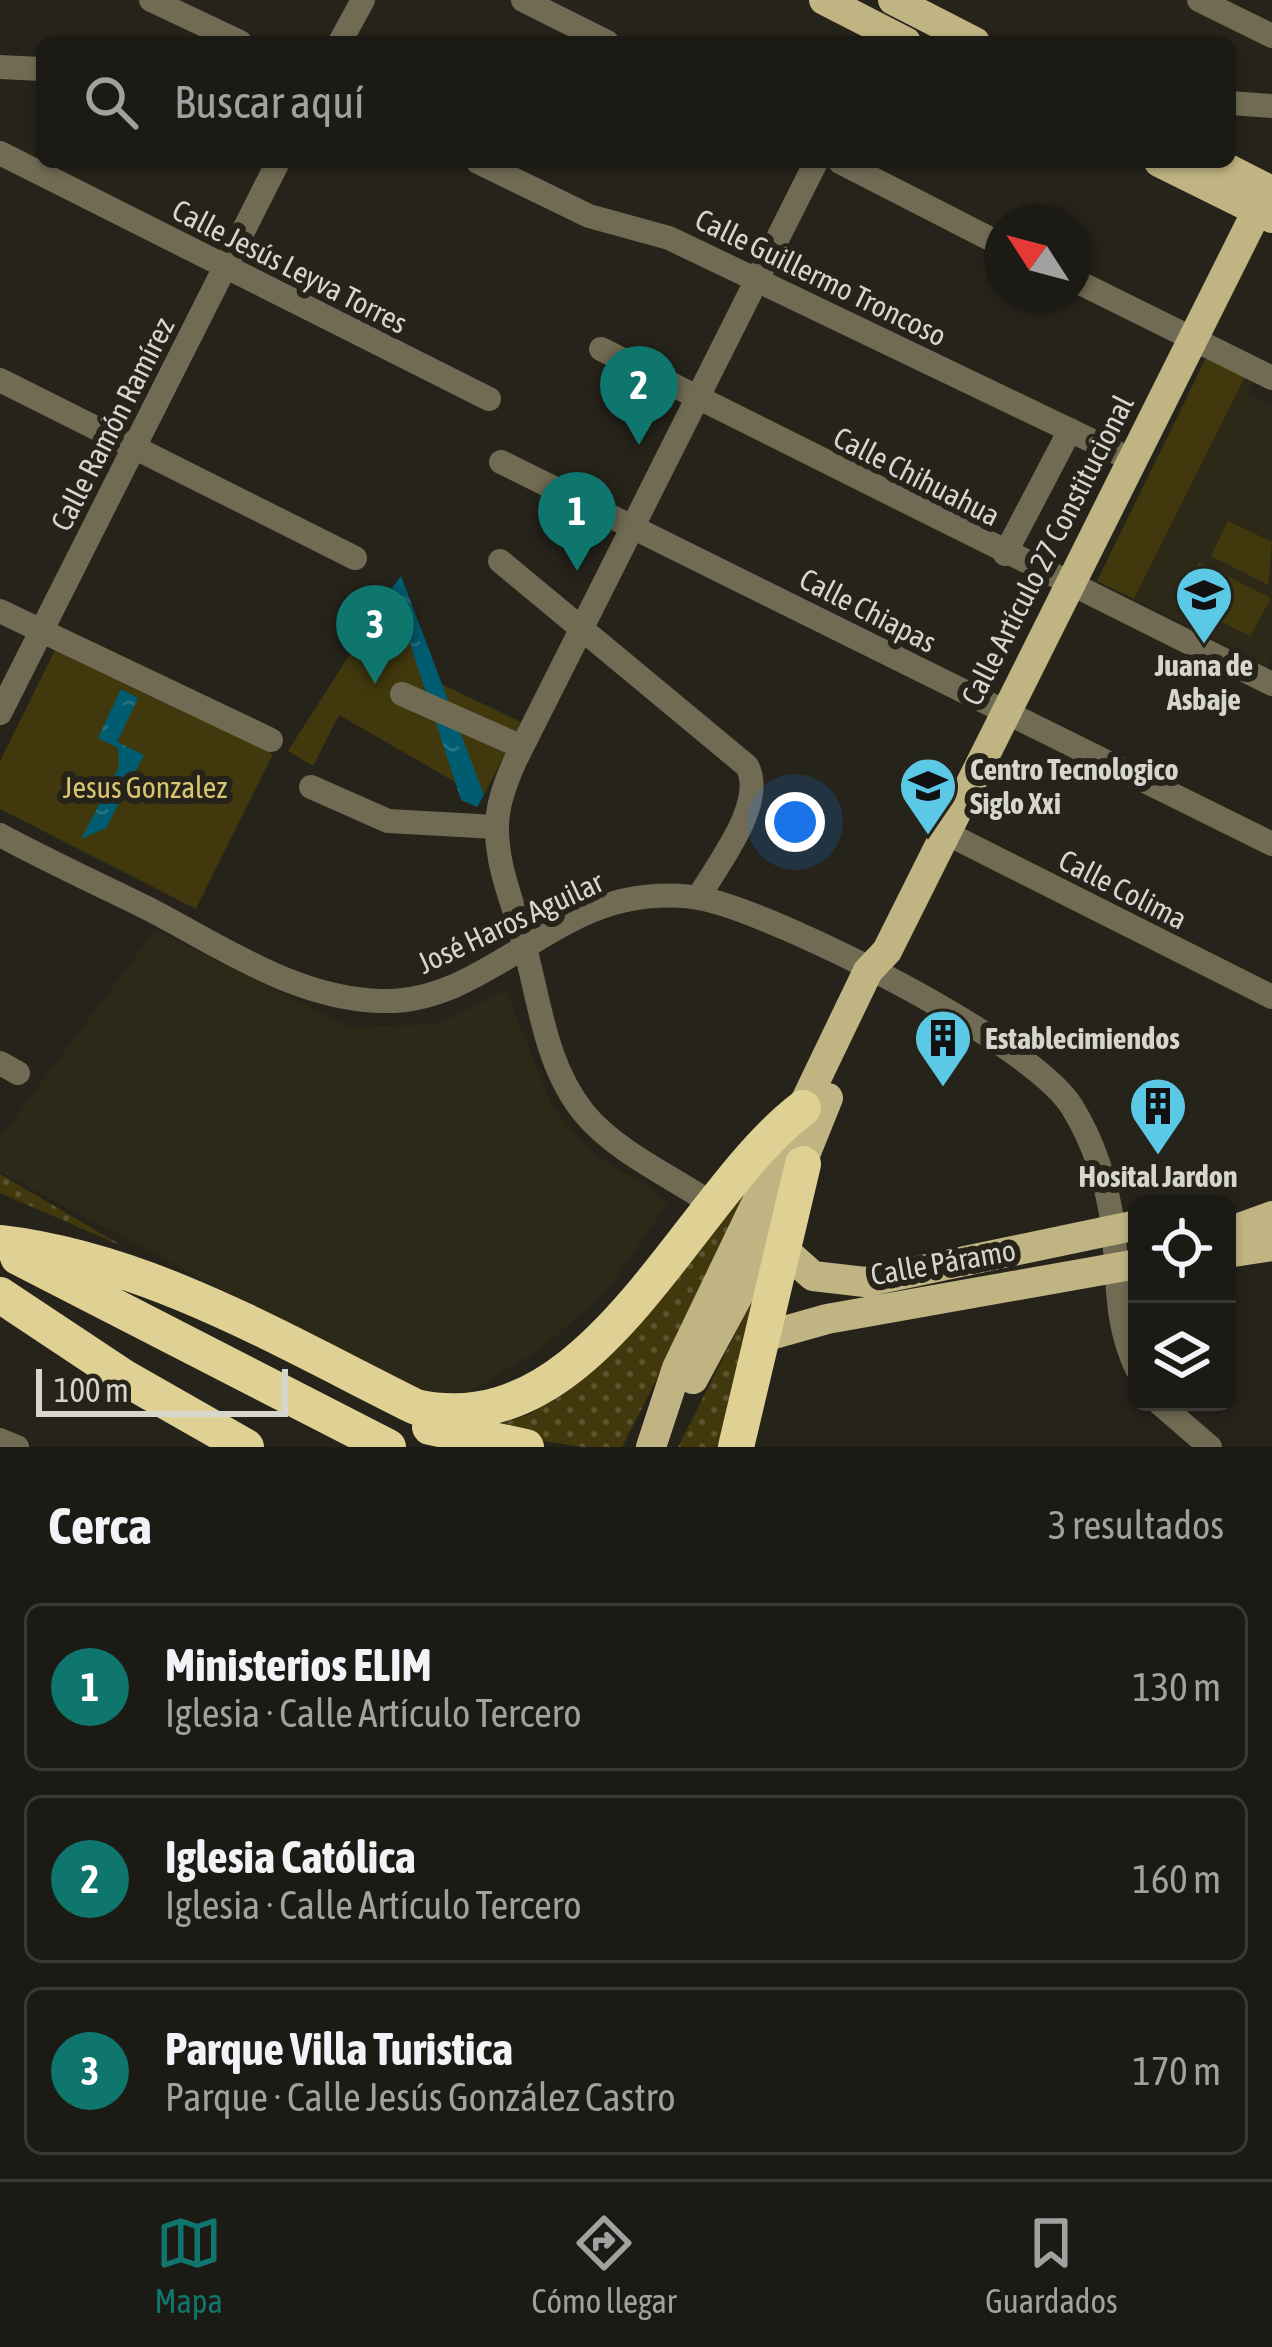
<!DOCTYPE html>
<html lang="es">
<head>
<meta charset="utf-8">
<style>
  :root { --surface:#1c1a14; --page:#25231d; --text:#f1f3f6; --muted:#a0a1a0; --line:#3a3834; --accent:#0f766e }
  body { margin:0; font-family:"Asap Condensed",sans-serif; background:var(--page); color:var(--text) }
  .controls { position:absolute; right:36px; bottom:36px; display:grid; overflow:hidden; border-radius:18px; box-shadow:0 3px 9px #0004 }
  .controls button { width:108px; height:108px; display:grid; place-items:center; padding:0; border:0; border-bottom:3px solid var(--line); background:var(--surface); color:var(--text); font:60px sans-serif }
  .compass { position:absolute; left:984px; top:204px; width:108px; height:108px; border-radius:50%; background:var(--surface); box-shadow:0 3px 9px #0004; rotate:306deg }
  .scale { position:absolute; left:36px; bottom:30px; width:252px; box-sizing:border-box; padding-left:12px; border:6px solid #d6d5ce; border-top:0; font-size:33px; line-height:42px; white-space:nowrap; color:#d6d5ce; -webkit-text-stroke:9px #25231a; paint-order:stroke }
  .you { position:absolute; left:795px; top:822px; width:42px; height:42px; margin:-30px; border:9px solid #fff; border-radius:50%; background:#1a73e8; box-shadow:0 0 0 18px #1a73e833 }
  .badge { display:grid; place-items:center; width:78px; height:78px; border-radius:50%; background:var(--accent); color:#fff; font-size:39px; font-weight:700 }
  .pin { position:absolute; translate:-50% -99px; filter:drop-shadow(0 3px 6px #0008) }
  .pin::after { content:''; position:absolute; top:63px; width:42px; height:36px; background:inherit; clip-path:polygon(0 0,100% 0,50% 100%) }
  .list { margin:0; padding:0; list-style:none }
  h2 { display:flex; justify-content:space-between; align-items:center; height:156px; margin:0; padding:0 48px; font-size:51px }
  h2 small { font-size:39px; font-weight:400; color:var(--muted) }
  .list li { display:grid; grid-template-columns:78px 1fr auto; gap:36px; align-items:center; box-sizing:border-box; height:168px; margin:0 24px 24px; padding:0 24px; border:3px solid var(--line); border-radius:18px }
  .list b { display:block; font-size:45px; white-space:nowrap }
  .list p { margin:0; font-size:39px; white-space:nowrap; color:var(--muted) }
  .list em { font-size:39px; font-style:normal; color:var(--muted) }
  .icon { flex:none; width:66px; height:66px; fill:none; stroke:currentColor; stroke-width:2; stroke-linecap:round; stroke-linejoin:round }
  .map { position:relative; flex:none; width:1272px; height:1447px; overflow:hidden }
  .search { position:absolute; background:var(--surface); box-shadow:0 3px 9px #0004; left:36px; right:36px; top:36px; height:132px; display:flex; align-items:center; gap:30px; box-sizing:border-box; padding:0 42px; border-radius:18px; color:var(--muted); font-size:45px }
  .sheet { height:732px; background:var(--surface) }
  nav { display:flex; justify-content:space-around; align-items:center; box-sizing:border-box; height:168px; border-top:3px solid var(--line); background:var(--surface); font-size:33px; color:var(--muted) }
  nav a { display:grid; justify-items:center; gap:6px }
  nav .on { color:var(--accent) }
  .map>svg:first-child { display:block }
  .built { fill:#2d2919 }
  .grass { fill:url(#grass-dots) }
  .park { fill:#41380e }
  .water { fill:url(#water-ripples) }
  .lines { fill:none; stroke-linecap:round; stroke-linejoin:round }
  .minor { stroke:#716b54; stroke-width:24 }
  .major { stroke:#c0b482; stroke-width:30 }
  .highway { stroke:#dfd194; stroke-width:36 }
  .labels { text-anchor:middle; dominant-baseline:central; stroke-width:12; stroke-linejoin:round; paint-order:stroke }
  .street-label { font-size:30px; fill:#d6d5ce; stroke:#25231a }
  .poi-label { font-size:30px; font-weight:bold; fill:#d6d5ce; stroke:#25231a }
  .park-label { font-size:30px; fill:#dac56f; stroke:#25231a }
</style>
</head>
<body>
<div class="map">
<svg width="1272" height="1447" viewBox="0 0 1272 1447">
  <defs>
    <pattern id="grass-dots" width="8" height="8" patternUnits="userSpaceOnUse" patternTransform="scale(3)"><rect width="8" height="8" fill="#41380e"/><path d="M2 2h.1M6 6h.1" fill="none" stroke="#5c5430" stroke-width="1.8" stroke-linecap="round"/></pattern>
    <pattern id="water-ripples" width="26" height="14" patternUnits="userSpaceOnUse" patternTransform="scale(3)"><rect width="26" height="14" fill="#005c70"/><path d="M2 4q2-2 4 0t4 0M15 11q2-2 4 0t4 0" fill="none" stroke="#247283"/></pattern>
  </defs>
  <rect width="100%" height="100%" fill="#25231a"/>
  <path class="built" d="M1207,356l48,23 -8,15 25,13v251l-4,9 -171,-86z
    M155,930l196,97 87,-3 68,-34 46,116 41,48 58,34 16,17 -59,84 -64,58 -76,46 -58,-4 -410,-217v-34z"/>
  <path class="grass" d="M778,1142l-156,305h-39l-105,-16 50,-16 66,-46z
    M0,1174l124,73 -124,-54z
    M780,1245l-54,202h-48z"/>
  <path class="park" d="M1207,356l39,19 -112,224 -37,-18z
    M1228,521l44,21 -4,43 -57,-29z
    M1199,562l72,36 -21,38 -72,-36z
    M392,588l65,195 -118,-68 -26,51 -25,-15z
    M56,648l217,106 -77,155 -196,-100v-48z
    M437,682l84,40 -37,73z"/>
  <path class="water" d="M401,576l83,219 -7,12 -16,-7 -69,-212z
    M121,689l17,9 -21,44 27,13 -38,73 -25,11 38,-72 -1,-19 -20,-10z"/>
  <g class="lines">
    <path class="minor" d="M151,0l89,42
      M523,0l84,42
      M1199,0l73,36
      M340,42l23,-42
      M0,67l42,2
      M1230,103l42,3
      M0,153l489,246
      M478,162l111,54 80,22 463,222
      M840,162l162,83
      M1074,280l198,98
      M601,349l671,335
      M0,380l355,178
      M501,462l771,382
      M1005,554l65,-124
      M500,561l247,205c20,37 -30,99 -49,132
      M0,611l271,129
      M402,694l120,53
      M0,713l278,-551
      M311,787l77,34 108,6
      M946,833l326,164
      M0,835c48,26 98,49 147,73 74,38 148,91 235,93 87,3 151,-75 232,-98 28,-8 61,-10 90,-4 77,17 328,143 368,208 22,35 36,80 41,120 6,51 1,94 24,142
      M0,1063l18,10
      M712,1204c-41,-28 -96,-52 -128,-91 -38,-47 -44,-109 -59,-165 -9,-39 -27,-75 -28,-116 -1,-25 8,-48 18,-71l301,-599
      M1158,1402l52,45
      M0,1440l17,7"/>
    <path class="major" d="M824,0l82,42
      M893,0l82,42
      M1159,162l113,56
      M1215,162l57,29
      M1227,1248l6,4 6,-24 33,-12
      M785,1251l28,25 52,6 272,-57
      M1227,1253l45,-7
      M763,1337l64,-18 310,-55
      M693,1379l85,-157 50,-124
      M651,1447l26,-79 191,-397 19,-20 381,-762"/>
    <path class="highway" d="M0,1243c148,17 285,99 416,164 178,40 269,-209 387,-299
      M18,1257l370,190
      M0,1295l125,83 121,69
      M430,1427l96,20
      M736,1447l67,-283"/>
  </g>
  <defs>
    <symbol id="school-pin" viewBox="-11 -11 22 30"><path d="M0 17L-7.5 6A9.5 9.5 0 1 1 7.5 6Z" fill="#5bc8e6" stroke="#25231a"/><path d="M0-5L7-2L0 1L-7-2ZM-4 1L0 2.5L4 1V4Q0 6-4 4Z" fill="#111"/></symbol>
    <symbol id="university-pin" viewBox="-11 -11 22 30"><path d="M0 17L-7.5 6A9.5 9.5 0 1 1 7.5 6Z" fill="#5bc8e6" stroke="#25231a"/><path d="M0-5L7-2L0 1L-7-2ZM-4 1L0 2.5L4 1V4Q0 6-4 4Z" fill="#111"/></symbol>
    <symbol id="building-pin" viewBox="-11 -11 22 30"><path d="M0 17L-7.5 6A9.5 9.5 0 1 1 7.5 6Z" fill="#5bc8e6" stroke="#25231a"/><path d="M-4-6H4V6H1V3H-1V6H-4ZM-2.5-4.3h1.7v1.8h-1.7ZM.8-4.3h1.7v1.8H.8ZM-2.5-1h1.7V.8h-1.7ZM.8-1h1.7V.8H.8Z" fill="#111"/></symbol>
  </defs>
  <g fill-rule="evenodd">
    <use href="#school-pin" x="1171" y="562" width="66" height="90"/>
    <use href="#university-pin" x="895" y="753" width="66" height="90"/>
    <use href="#building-pin" x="910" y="1005" width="66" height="90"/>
    <use href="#building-pin" x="1125" y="1073" width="66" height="90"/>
  </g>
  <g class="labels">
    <g class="street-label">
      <text transform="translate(290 266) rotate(27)">Calle Jesús Leyva Torres</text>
      <text transform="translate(821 277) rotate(26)">Calle Guillermo Troncoso</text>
      <text transform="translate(112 424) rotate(-63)">Calle Ramón Ramírez</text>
      <text transform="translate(917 476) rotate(27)">Calle Chihuahua</text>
      <text transform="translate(1047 550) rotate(-63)">Calle Artículo 27 Constitucional</text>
      <text transform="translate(868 610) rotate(27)">Calle Chiapas</text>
      <text transform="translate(1123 889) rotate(27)">Calle Colima</text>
      <text transform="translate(510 922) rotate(-25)">José Haros Aguilar</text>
      <text transform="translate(943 1262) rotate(-10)">Calle Páramo</text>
    </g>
    <g class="poi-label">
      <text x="1204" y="665">Juana de<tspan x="1204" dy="34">Asbaje</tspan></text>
      <text x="970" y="769" text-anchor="start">Centro Tecnologico<tspan x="970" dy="34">Siglo Xxi</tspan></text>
      <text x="985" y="1038" text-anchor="start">Establecimiendos</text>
      <text x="1158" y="1176">Hosital Jardon</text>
    </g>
    <g class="park-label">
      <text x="145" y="787">Jesus Gonzalez</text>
    </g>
  </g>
</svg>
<div class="controls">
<button><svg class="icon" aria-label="locate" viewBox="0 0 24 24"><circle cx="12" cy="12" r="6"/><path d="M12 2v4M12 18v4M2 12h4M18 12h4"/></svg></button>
<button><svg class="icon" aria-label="layers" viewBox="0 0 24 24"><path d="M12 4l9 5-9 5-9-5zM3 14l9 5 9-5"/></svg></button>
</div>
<svg class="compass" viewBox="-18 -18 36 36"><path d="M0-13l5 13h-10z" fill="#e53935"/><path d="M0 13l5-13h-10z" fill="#a0a1a0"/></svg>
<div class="scale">100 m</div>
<div class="you"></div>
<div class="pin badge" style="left:577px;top:571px">1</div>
<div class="pin badge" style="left:639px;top:445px">2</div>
<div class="pin badge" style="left:375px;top:684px">3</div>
<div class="search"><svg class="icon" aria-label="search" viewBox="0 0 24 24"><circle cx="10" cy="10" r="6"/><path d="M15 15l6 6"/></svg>Buscar aquí</div>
</div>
<section class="sheet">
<h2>Cerca<small>3 resultados</small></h2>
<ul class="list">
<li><span class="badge">1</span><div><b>Ministerios ELIM</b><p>Iglesia · Calle Artículo Tercero</p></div><em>130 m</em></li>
<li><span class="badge">2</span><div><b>Iglesia Católica</b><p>Iglesia · Calle Artículo Tercero</p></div><em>160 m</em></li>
<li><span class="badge">3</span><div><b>Parque Villa Turistica</b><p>Parque · Calle Jesús González Castro</p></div><em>170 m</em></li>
</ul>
</section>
<nav>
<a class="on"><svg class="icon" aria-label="map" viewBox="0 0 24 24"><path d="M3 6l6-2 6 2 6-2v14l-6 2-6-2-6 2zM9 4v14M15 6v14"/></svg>Mapa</a>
<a><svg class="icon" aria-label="directions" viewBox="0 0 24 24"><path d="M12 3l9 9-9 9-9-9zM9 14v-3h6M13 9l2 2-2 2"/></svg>Cómo llegar</a>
<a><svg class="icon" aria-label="saved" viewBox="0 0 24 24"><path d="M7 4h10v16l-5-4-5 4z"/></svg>Guardados</a>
</nav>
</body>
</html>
